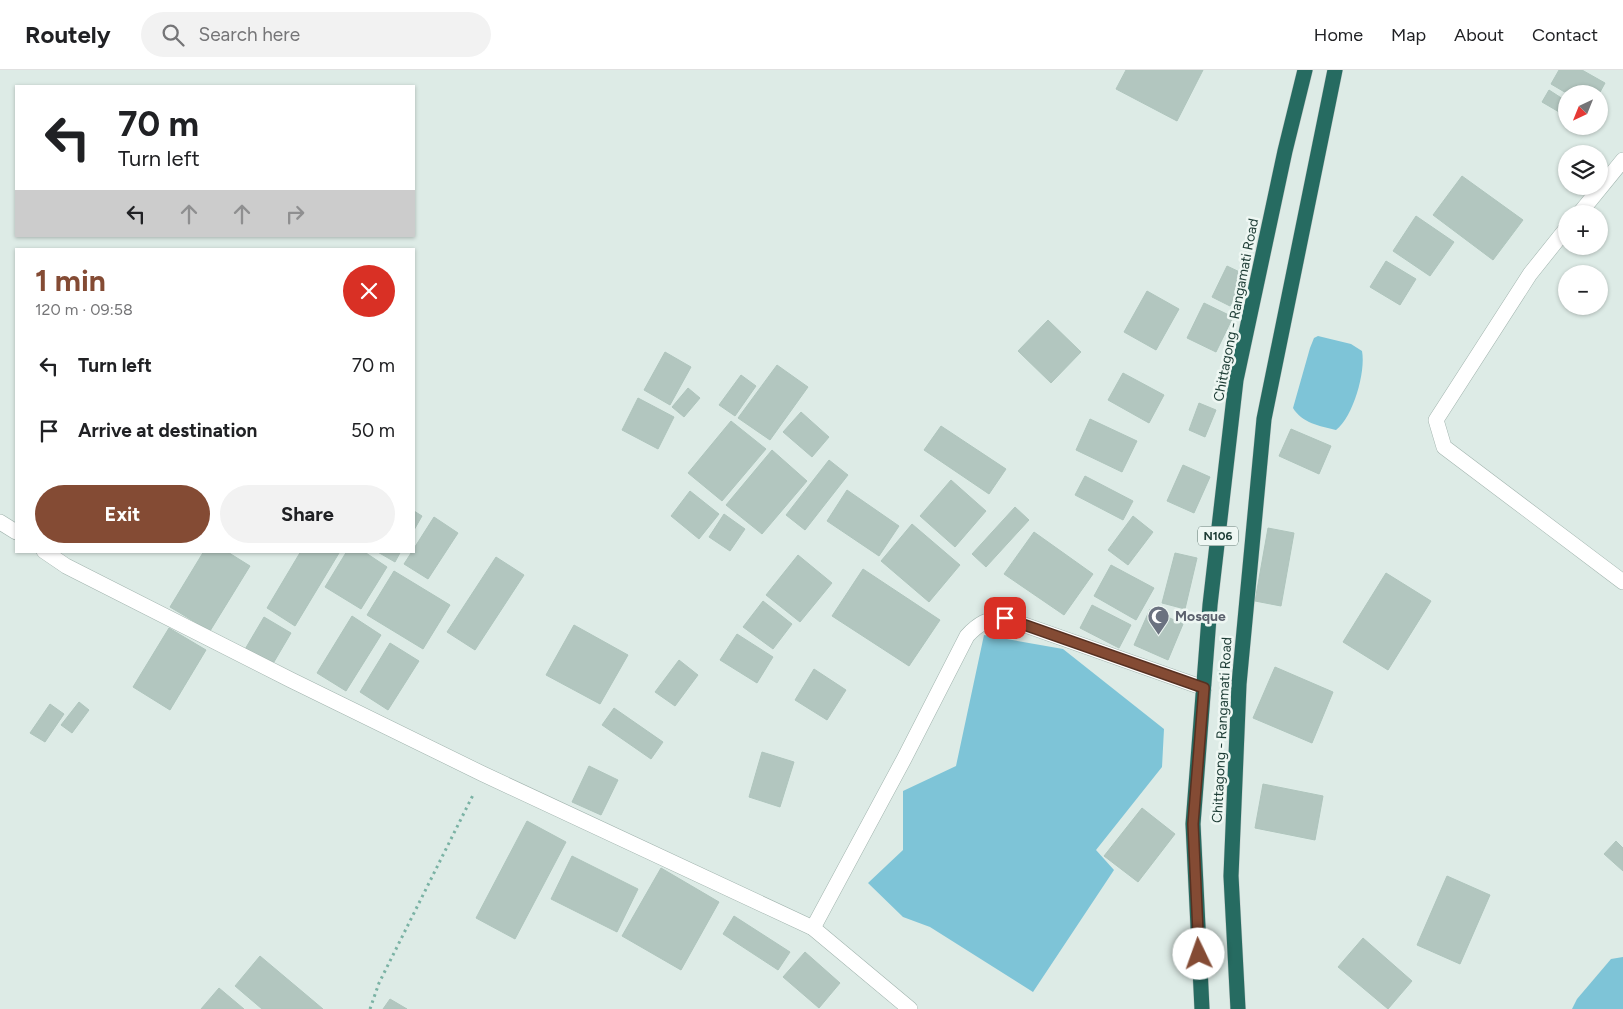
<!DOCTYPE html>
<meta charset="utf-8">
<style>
:root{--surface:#fff;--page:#f2f2f2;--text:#202124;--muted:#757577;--line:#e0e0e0;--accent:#844b34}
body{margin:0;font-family:Figtree,sans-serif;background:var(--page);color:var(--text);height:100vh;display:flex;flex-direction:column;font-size:19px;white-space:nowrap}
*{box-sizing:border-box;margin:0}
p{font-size:16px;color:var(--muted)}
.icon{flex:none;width:28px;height:28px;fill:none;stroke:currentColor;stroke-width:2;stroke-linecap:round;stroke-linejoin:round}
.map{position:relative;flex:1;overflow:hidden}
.drawer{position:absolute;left:15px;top:178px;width:400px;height:305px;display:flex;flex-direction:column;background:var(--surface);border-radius:0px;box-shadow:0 1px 4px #0004}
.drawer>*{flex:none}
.hud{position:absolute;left:15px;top:15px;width:400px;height:152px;border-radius:0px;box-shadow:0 1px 4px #0004;background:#fff;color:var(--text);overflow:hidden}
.needle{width:32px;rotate:223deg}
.buttons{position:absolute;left:1558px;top:15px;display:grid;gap:10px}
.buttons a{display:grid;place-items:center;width:50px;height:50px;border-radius:50%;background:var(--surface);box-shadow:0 1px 4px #0004;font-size:25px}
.pin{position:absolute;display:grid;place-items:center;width:42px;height:42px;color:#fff;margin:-21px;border-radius:10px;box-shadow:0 2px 8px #0006}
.me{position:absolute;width:55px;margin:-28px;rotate:357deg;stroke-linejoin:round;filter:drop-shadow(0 0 4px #0008)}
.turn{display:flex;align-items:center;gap:18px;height:105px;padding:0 20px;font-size:22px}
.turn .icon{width:65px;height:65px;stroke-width:2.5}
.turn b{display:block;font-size:35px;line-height:42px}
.lanes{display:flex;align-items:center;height:48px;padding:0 20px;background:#0003;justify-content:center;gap:25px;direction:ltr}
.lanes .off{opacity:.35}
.round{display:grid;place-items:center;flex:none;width:52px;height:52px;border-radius:26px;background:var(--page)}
.overview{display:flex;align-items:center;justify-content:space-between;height:85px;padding:0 20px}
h1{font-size:30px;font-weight:700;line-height:38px;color:var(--accent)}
.button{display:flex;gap:10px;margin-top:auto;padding:10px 20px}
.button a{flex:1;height:58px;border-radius:30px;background:var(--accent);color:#fff;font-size:20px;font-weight:700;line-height:58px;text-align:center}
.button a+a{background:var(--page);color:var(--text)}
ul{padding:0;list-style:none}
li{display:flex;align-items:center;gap:15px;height:65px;padding:0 20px}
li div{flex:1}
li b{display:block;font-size:19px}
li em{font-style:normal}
header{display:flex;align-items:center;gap:30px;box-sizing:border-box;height:70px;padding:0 25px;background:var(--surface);border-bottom:1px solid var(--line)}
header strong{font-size:24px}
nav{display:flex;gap:28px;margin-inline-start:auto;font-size:18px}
.search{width:350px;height:45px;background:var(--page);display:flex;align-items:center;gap:12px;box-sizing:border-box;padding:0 18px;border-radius:28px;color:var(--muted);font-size:19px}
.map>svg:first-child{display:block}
</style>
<header>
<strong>Routely</strong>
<div class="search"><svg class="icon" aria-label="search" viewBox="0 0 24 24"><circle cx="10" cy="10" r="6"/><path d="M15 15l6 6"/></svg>Search here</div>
<nav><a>Home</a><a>Map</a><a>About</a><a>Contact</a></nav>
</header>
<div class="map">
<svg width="1623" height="939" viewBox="0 0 1623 939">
<rect width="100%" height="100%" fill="#ddebe6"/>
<g fill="#7ec4d7">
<path d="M1318,266l33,8 11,7c4,21 -9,66 -26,79 -16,-4 -34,-7 -43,-22l17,-60 4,-10z"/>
<path d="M984,565l79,14 101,80 -2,38 -66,83 18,20 -81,122 -103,-65 -27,-10 -35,-34 35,-33v-59l53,-25z"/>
<path d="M1623,887v52h-51l5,-10 34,-40z"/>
</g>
<g fill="#b2c6bf" stroke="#afc5bd">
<path d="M1126,0h77l-26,51 -61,-32z"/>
<path d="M1559,0h23l23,13 -6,11h-31l-17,-10z"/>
<path d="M1549,20l17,11v15l-24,-14z"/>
<path d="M1462,106l61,44 -30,40 -60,-45z"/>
<path d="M1416,146l38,26 -24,34 -37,-25z"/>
<path d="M1386,191l30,18 -16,26 -30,-18z"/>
<path d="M1227,196l19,9 -16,31 -18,-9z"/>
<path d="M1147,221l32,18 -23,41 -32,-18z"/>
<path d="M1204,233l29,14 -17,35 -29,-14z"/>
<path d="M1048,250l33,32 -30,31 -33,-32z"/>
<path d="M665,282l26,15 -21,38 -26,-15z"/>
<path d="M777,295l31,22 -38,53 -32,-22z"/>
<path d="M1123,303l41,22 -15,28 -41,-23z"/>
<path d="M741,305l15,11 -21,30 -16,-11z"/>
<path d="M688,318l12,10 -16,19 -12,-10z"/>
<path d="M638,328l36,19 -16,32 -36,-19z"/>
<path d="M1199,333l17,7 -11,27 -16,-7z"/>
<path d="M801,342l28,25 -17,20 -29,-25z"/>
<path d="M1090,349l47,22 -15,31 -46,-22z"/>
<path d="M731,351l35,28 -44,52 -34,-28z"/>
<path d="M941,356l65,43 -17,25 -65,-44z"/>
<path d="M1291,359l40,17 -12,28 -40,-18z"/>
<path d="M772,380l35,31 -45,53 -36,-29z"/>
<path d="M829,390l19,15 -43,55 -19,-15z"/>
<path d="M1183,395l27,12 -16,36 -27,-12z"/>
<path d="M1085,406l48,25 -10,19 -48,-25z"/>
<path d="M951,410l35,31 -31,36 -35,-31z"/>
<path d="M847,420l52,36 -20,30 -52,-35z"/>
<path d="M690,421l29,23 -20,25 -28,-23z"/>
<path d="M1015,437l14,13 -43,47 -14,-13z"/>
<path d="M414,441l8,5 -8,14z"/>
<path d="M724,444l21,15 -15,22 -21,-14z"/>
<path d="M1133,446l20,16 -25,33 -20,-15z"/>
<path d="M434,447l24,16 -30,46 -24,-15z"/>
<path d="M912,454l48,41 -31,37 -48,-41z"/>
<path d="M1268,458l26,5 -13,73 -26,-5z"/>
<path d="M1034,462l59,42 -29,41 -60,-41z"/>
<path d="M204,481h22l24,15 -40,65 -40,-24z"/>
<path d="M301,481l38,2 -44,73 -28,-18z"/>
<path d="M347,481h16l24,16 -26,42 -36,-22z"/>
<path d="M376,481h25l-6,11z"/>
<path d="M1175,483l22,5 -12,51 -23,-6z"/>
<path d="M798,485l34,28 -32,39 -34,-27z"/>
<path d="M496,487l28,18 -49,75 -28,-18z"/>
<path d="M1111,495l43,23 -18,32 -42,-24z"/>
<path d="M863,499l77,51 -31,46 -77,-50z"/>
<path d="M394,501l56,34 -27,44 -56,-34z"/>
<path d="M1386,503l45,28 -43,69 -45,-28z"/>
<path d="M763,531l29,23 -19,25 -30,-22z"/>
<path d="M1092,535l39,20 -12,23 -39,-20z"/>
<path d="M1150,539l33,15 -15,36 -34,-15z"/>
<path d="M352,546l29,19 -35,56 -29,-18z"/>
<path d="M264,547l27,16 -20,34 -27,-16z"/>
<path d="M574,555l54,30 -28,49 -54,-29z"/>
<path d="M169,558l37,22 -36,60 -37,-23z"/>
<path d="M737,564l36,23 -16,26 -37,-23z"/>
<path d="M390,573l29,18 -31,49 -28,-18z"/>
<path d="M679,590l19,15 -23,31 -20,-14z"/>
<path d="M1275,597l58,25 -21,51 -59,-25z"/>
<path d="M814,599l32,21 -19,30 -32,-20z"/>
<path d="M79,632l10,8 -17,23 -11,-8z"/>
<path d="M50,634l14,10 -19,28 -15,-9z"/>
<path d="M614,638l49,34 -12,17 -49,-34z"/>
<path d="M762,682l32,10 -14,45 -31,-10z"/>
<path d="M589,696l29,14 -17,35 -29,-13z"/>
<path d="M1263,714l60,12 -8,44 -60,-12z"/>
<path d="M1142,738l33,26 -37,48 -34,-26z"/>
<path d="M527,751l39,21 -51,97 -39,-21z"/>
<path d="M1616,771l7,7v23l-19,-17z"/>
<path d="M572,786l66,33 -21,43 -66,-33z"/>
<path d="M661,798l58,34 -38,68 -59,-34z"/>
<path d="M1447,806l43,19 -30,69 -43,-19z"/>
<path d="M734,846l56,36 -12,18 -55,-36z"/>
<path d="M1363,868l49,43 -24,28 -50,-42z"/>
<path d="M805,882l35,31 -21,25 -36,-31z"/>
<path d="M260,886l63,53h-61l-27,-23z"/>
<path d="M219,918l25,21h-43z"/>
<path d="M390,929l17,10h-24z"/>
</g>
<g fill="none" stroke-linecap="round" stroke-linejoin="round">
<defs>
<g id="street">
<path d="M1579,144l44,-54"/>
<path d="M1566,159l-36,45 -94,146 8,27 179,135"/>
<path d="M0,452l16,10"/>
<path d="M44,481l22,15 225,114 192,94 330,154 97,81"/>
<path d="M813,858l91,-169 63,-123c11,-12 21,-18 38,-18l199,70"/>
</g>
<g id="highway">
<path d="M1202,939l-9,-185 17,-219 26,-225 49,-229 20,-81"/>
<path d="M1238,939l-7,-133 8,-192 25,-265 71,-349"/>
</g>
</defs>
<use href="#street" stroke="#a0b3ad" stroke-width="16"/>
<use href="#highway" stroke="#c0c8c6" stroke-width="16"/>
<path stroke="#7ab2a4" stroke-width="3" stroke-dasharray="2.5 4" stroke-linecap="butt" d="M370,939l9,-26 95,-190"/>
<use href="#street" stroke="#fff" stroke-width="15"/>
<use href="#highway" stroke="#266b61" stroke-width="15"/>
</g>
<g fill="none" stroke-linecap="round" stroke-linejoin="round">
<defs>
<path id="route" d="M1005,548l199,70 -11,136 6,130"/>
</defs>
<use href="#route" stroke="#563122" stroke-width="12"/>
<use href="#route" stroke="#844b34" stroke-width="9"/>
</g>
<defs>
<symbol id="mosque-pin" viewBox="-11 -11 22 30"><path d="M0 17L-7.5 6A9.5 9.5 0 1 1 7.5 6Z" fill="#6b7280" stroke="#eef7f3"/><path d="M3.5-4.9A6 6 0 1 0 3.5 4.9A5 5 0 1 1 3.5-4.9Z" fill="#fff"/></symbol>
</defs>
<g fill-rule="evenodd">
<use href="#mosque-pin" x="1146" y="534" width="25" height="34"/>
</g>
<g text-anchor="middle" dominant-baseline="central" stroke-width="5" stroke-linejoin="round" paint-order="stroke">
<rect fill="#eef7f3" stroke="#5c746e" stroke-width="1" x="1198" y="456.5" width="40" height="19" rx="4"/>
<g font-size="12" font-weight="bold" fill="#1d3c35">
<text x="1218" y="466">N106</text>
</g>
<g font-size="14" fill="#1d3c35" stroke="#eef7f3">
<text transform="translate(1236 240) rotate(-79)">Chittagong - Rangamati Road</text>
<text transform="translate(1222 660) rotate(-87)">Chittagong - Rangamati Road</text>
</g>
<g font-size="14" font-weight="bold" fill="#5b616d" stroke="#eef7f3" text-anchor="start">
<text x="1175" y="546">Mosque</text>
</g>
</g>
</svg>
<div class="buttons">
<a><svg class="needle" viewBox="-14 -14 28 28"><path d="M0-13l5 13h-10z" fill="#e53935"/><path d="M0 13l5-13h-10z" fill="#757577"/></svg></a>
<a><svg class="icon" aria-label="layers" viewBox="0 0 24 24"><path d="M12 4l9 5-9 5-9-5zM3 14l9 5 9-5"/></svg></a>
<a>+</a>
<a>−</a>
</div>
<div class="pin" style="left:1005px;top:548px;background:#d93025"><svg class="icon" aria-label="arrive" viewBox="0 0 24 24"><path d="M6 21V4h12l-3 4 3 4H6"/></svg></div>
<svg class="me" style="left:1199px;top:884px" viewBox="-20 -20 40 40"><circle r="19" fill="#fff"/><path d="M0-13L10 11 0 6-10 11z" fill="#844b34"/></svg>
<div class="hud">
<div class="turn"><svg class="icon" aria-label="left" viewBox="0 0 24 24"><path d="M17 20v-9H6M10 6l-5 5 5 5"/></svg><div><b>70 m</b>Turn left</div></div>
<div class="lanes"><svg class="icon" aria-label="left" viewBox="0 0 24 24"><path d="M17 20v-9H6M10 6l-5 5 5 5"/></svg><svg class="icon off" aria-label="ahead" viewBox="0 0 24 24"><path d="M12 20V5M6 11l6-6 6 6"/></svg><svg class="icon off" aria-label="ahead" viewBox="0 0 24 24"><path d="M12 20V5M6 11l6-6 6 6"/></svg><svg class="icon off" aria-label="right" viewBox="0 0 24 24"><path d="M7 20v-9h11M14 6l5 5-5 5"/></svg></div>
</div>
<section class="drawer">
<div class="overview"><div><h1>1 min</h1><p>120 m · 09:58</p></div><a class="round" style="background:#d93025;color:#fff"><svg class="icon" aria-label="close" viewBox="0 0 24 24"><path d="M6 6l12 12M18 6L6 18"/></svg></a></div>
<ul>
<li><svg class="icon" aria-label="left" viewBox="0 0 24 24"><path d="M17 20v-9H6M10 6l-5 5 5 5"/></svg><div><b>Turn left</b></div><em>70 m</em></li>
<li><svg class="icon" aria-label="arrive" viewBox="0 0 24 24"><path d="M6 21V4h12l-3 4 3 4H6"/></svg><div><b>Arrive at destination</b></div><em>50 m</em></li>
</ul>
<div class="button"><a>Exit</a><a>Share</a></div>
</section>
</div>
